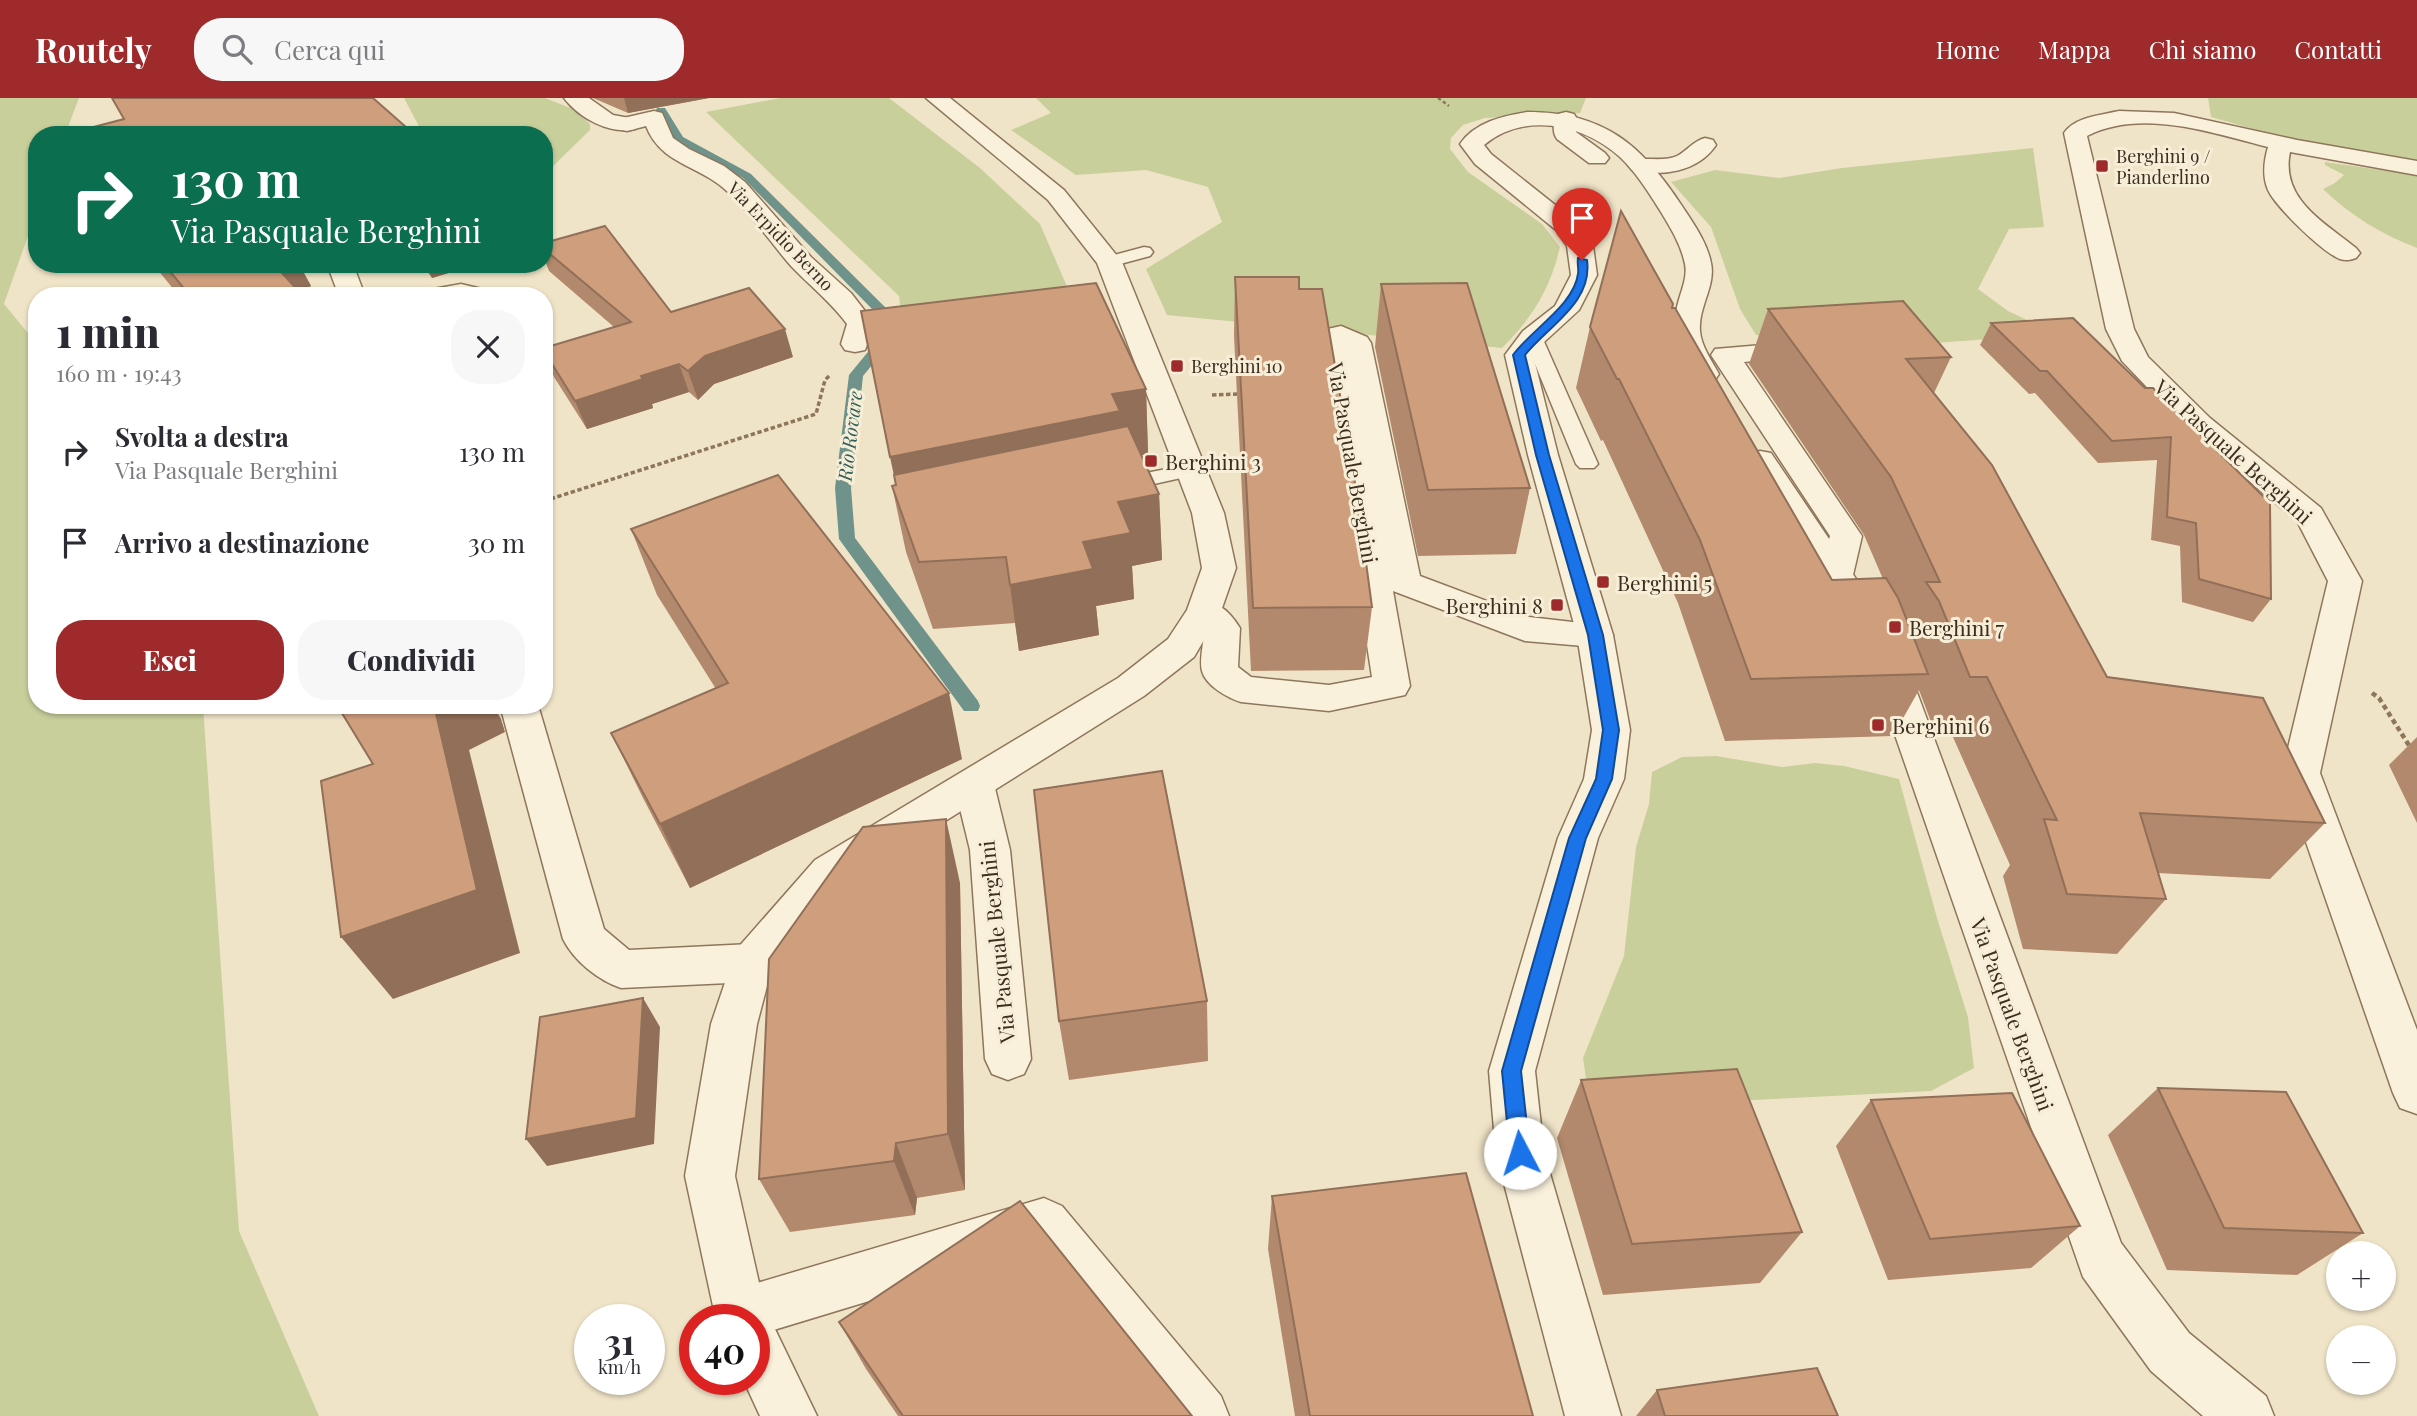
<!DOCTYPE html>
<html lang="it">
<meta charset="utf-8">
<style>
:root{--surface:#fff;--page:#f7f7f7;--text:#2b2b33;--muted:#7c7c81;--accent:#9e2a2b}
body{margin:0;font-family:"Playfair Display",serif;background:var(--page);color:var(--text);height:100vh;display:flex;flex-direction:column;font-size:26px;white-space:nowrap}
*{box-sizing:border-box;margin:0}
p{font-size:23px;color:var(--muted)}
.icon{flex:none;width:38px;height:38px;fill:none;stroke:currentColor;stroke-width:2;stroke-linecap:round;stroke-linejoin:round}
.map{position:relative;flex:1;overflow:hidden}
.panel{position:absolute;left:28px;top:189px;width:525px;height:427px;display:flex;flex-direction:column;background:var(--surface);border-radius:28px;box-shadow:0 2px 5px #0004}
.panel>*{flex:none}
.hud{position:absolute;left:28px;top:28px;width:525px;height:147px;border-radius:28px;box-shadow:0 2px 5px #0004;background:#0b6e4f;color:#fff;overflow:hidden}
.fabs{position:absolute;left:2326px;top:1143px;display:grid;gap:14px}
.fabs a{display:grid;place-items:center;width:70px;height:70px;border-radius:50%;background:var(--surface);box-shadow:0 2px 5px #0004;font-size:35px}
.speed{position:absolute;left:574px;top:1206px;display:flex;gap:14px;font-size:35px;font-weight:700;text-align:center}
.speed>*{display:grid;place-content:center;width:91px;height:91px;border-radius:50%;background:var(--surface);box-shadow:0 2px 5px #0004;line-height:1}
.speed small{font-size:18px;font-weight:400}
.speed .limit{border:10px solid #d22;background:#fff;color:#111}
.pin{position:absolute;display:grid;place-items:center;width:60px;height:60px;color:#fff;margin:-72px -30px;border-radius:50% 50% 50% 0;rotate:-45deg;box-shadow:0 0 7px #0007}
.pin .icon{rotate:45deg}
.me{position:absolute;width:77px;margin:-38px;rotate:355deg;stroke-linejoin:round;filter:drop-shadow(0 0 5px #0008)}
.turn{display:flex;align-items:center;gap:24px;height:147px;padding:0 28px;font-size:32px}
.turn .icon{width:91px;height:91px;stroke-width:2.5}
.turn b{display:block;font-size:49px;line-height:60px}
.round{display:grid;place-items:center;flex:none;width:74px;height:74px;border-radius:28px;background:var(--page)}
.head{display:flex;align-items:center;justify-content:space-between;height:119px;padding:0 28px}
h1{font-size:42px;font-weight:800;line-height:52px}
.cta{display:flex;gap:14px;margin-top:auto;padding:14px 28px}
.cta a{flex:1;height:80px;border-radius:28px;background:var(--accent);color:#fff;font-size:28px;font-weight:800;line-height:80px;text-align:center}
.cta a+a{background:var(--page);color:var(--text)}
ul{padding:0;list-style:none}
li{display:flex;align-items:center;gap:21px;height:91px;padding:0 28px}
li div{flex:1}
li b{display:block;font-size:26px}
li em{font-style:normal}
header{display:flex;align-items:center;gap:42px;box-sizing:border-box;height:98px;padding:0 35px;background:var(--accent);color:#fff}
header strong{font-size:33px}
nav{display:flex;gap:38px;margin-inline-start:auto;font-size:24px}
.search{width:490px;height:63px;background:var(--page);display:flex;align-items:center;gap:18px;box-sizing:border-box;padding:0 24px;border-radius:28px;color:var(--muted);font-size:26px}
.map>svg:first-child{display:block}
</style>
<header>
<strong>Routely</strong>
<div class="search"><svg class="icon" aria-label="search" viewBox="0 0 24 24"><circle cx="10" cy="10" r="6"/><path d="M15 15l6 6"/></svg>Cerca qui</div>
<nav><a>Home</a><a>Mappa</a><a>Chi siamo</a><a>Contatti</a></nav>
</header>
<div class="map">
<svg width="2417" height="1318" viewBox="0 0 2417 1318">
<rect width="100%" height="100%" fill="#f0e4c8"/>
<g fill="#c9cf9b">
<path d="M0,0h79l-14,37h-28v75l-33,94 33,40v361h166l36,526 80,185h-319z"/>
<path d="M404,0h141l28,11 17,15v6l-46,45v-40h-126l4,-3z"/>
<path d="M780,0h109l91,70 60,56 41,95 -177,20 -5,-43 -193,-184z"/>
<path d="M1036,0h550l-6,15 -95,5 -22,7 -12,13 -1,11 18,23 74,52 18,23c-10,43 -28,71 -58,101l-335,-33 -21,-46 76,-47 -14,-35 -62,-17 -70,5 -65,-45 40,-17z"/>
<path d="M2208,0h209v66l-104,-18 -102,-29z"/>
<path d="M2033,50l11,79 -35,2 -31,60 30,22 45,21 -36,5 -151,11 -110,-13 -16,-26 -29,-82 -40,-45 44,-12 64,8 63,-10z"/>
<path d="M2325,64l92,13v73c-36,-14 -66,-32 -94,-59l12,-6 9,-8 -19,-10z"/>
<path d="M1716,658l66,11 33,-4 29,3 55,13 38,139 31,99 6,51 -43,23 -198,10 -145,-9 -5,-34 41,-102 12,-109 13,-43 3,-32 30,-15z"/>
</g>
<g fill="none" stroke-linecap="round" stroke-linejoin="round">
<path fill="#6f938a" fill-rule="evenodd" d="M657,10h8l18,29 68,37 140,139 -5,35 -23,28 -12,112 4,50 123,163 2,5 -2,5h-14l-125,-172 -4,-51 14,-113 23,-28 5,-33 -134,-136 -68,-37 -19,-31z"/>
<defs>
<g id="service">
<path d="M1144,149l6,1 3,4 -3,4 -41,11 -9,-5 3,-4z"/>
<path d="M461,186l21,5 8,7h-76l3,-4z"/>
<path d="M1533,233l9,6 56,127 -4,4h-14l-4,-4 -52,-127z"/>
<path d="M1192,366l7,2 4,4 -4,4 -81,18 -8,-2 -3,-5 3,-5z"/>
</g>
<path id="pedestrian" d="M654,13l8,2 11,25 16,11 35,17 21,16 66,75 40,36 24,31 -10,26 -10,2 -10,-2 -4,-6 6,-20c-16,-22 -37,-38 -56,-58 -21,-24 -39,-52 -63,-74 -28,-27 -67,-27 -82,-66l-19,5 -8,-2 -3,-5 3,-5z"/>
<g id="minor">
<path d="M564,0h25l24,17 22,4 3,5 -3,5c-25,6 -56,-11 -71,-31z"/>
<path d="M2119,13l55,2 123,27 120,21v14l-127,-23c-10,47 34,70 66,96l4,5 -4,5c-6,2 -10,3 -16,1 -18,-7 -64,-52 -72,-69 -6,-14 -4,-29 0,-43 -56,-14 -127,-39 -181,-11l47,193 14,28 62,61 111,90 41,73 -42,192 97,257v84l-17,-6 -7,-15 -111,-320 46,-192 -31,-60 -109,-91 -66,-69 -16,-32 -42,-196c11,-16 37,-18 55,-22z"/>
<path d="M1566,14l8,2 3,5 -1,13 29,21 4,5 -4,5h-16l-32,-24c-5,-7 -4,-18 1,-25z"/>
<path d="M1705,40l8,2 3,5c-18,27 -54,32 -84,25l-4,-5 4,-5c13,-3 33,2 45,-4 10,-5 16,-15 28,-18z"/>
<path d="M327,166h26l12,32h-26z"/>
<path d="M1341,228l26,11 4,6 49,233 109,41 78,9 6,9 -6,9 -12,3 -70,-6 -132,-50 17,95 -5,9 -76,16 -88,-9c-13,-4 -35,-16 -39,-31 -3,-11 2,-28 2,-40l-17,-20 5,-8c22,-6 36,6 48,25l-2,39 13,10 78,8 43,-8 -53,-341 4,-6z"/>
<path d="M1786,245l10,2 4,6 -4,6 -52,5 118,174 -9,39 -5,8 -12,3 -12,-3 -5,-8 11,-39 -119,-181 4,-6z"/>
<path d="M500,607h38l66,224 25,21 122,-6 15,6 7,13 -7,13 -15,6 -130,6c-23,-8 -47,-27 -58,-49z"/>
<path d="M974,671l14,5 6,10 16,66 21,209 -7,15 -16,6 -16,-6 -7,-15 -15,-209 -16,-66 6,-10z"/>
<path d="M1044,1100l18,8 159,190 8,20h-63l-132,-165 -280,85v-16h-38l-2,-6 7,-19 19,-7z"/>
</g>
<g id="tertiary">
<path d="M926,0h24l114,92 58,72 102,251 12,55 -15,43 -27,46 -50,39 -299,188 -74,87 -14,53 -22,152 33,147 5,2 44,91h-57l-17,-37h11v-59h-38l-31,-144 26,-152 25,-74 79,-90 303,-182 50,-39 19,-29 15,-42 -10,-55 -95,-250 -49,-63z"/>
<path d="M1527,14c77,0 115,33 155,94 11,17 25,36 29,57 5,23 -13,44 -11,68 1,15 12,30 19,43l-4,6 -10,3 -10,-3c-21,-30 -26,-49 -15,-84 4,-12 8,-24 4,-36 -4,-17 -14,-33 -23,-48 -12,-19 -25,-40 -41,-55 -38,-34 -96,-45 -136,-12l7,9 83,66 19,26 4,29 -18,35 -36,33 -10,12 25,100 55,180 17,95 -6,49 -26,59 -63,233 9,82 77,263h-56l-69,-263 -7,-82 69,-233 26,-59 8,-49 -15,-95 -49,-180 -23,-100 18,-24 32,-25 16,-31 -4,-29 -11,-16 -81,-66 -15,-20c15,-22 43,-28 67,-32z"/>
<path d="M1760,353l11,2 100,148 34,59 216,583 68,90 77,63 8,20h-71l-52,-45 -68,-94 -214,-617 -26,-49 -98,-151 4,-7z"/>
</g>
</defs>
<use href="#service" stroke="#8d765c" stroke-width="3"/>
<use href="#pedestrian" stroke="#8d765c" stroke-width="3"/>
<use href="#minor" stroke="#8d765c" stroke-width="3"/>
<use href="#tertiary" stroke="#8d765c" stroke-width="3"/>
<path stroke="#8d765c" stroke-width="2.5" stroke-dasharray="3.5 2.5" stroke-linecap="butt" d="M1438,0l11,8"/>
<g stroke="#8d765c" stroke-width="3.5" stroke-dasharray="4.5 2.5" stroke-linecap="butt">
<path d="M1212,297l29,-1"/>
<path d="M544,403l272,-87 9,-34 5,-5"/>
</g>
<path stroke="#8d765c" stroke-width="4.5" stroke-dasharray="5 3.5" stroke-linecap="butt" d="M2372,595l7,5 38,60"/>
<use href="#service" fill="#faf1dc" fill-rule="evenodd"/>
<use href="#pedestrian" fill="#faf1dc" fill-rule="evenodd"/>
<use href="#minor" fill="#faf1dc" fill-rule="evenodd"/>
<use href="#tertiary" fill="#faf1dc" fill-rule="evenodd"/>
</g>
<g fill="#b2896c">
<path d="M593,0h116l-81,15z"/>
<path d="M544,145l127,69 122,45 -79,27 -16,16 -9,-8 -37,12 1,4 -66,21 -33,-52 -10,-24v-5l70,-21 -65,-56 -5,-13z"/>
<path d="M153,166h146l12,22 -2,1 5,9h-135z"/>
<path d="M422,166h56l-46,14z"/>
<path d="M1235,179l64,12 73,318 -8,63 -113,1 -17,-335z"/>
<path d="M1381,186l149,204 -14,66 -98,2 -43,-209z"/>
<path d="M1672,210l160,272 51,-1 -19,-44 -115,-171 19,-55 183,48 -17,36 173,284 218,146 -55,56 -112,-6 8,26 -49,55 -94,-5 -20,-73 7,-11 -58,-130h-16l-17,-45 -26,46 -168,5 -47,-138 -75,-163 -2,1 -25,-53 14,-61z"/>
<path d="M861,213l285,78 2,65 -7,1 18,39 3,66 -30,6 2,33 -38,7 3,29 -80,16 -4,-28 -82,6 -27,-77 -14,-66 4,-1z"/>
<path d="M1991,225l154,65 126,211 -18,23 -71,-20 -2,-56 -29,-6 6,-80 -59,3 -63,-70 -6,1 -49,-49z"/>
<path d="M631,431l331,230 -272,129 -47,-90 -32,-65 105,-44 -59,-94z"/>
<path d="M2417,639v86l-28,-58z"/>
<path d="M960,785l5,307 -48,8 -2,17 -125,17 -31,-53z"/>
<path d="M1207,903l1,60 -139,19 -10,-59z"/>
<path d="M1581,982l221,152 -42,51 -157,12 -46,-157z"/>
<path d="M2158,990l205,145 -66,42 -130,-5 -59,-135z"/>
<path d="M1871,1002l209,126 -49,42 -143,12 -52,-134z"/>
<path d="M1272,1098l261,220h-238l-27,-167z"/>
<path d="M839,1224l353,94h-294l-32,-47z"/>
<path d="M1657,1292l181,26h-202z"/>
</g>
<g fill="#916f58">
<path d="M624,0h85l-81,15z"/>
<path d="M286,166h13l12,22 -2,1 5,9h-20l-13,-24z"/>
<path d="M426,166h52l-46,14z"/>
<path d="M785,231l8,28 -79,27 -16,16 -10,-29 17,-15z"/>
<path d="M679,266l10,28 -37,12 1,4 -66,21 -12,-28 66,-25z"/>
<path d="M1146,291l2,65 -25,4 -220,59 -13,-60 222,-63z"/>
<path d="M1159,396l3,66 -30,6 2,33 -38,7 3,29 -80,16 -9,-66 73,-43 35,-40z"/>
<path d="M949,595l13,66 -272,129 -30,-64z"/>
<path d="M434,607h59l8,14 4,13 -36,18 51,203 -127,46 -52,-62z"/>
<path d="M946,721l14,64 5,307 -17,-56z"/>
<path d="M643,900l17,29 -6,117 -107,22 -21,-27z"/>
<path d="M896,1045l21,55 -2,17 -21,-54z"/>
</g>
<g fill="#cf9f7d" stroke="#916f58" stroke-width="2">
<path d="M112,0h261l42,37h-352l61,-16z"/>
<path d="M1621,113l52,93 -1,4h3l157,272 54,-2 12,20 30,76 -177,5 -51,-139 -81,-161h-2l-27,-52z"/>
<path d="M605,128l66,86 78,-24 36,41 -80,27 -17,15 -9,-7 -38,12 2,3 -68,22 -31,-50v-3l87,-26 -87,-73v-6z"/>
<path d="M164,166h132l2,3 -17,5 22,24h-113z"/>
<path d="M1235,179h64v12h23l35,206 15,112 -119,1z"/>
<path d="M1096,185l50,106 -34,5 8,17 -230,46 -29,-146z"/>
<path d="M1467,185l63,205 -102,2 -47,-206z"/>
<path d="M1903,203l48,56 -45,2 86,106 115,212 156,21 62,125 -185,-10 26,86 -99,-5 -23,-75 13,1 -70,-143h-17l-31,-76 -13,-19h14l-49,-105 -123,-168z"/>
<path d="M2073,220l72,70h8l117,115 1,96 -72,-20 -3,-56 -29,-6 4,-80 -59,4 -65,-70h-7l-49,-48z"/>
<path d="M1128,328l31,68 -41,8 13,31 -48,9 10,27 -83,16 -4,-28 -87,5 -27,-76 4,-1 -2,-10z"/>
<path d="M778,377l171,218 -289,131 -49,-91 117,-50 -97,-154z"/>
<path d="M337,607h97l43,185 -136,47 -20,-156 52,-17z"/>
<path d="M1162,673l45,230 -148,20 -25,-231z"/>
<path d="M946,721l2,315 -52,9 -2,18 -135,18 10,-220 94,-132z"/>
<path d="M643,900l-7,120 -110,21 14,-122z"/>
<path d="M1737,971l65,163 -170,12 -51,-164z"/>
<path d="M2158,990l128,4 77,141 -139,-5z"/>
<path d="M2012,995l68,133 -150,13 -59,-139z"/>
<path d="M1466,1075l67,243h-223l-38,-220z"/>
<path d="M1020,1103l172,215h-289l-64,-94z"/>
<path d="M1817,1270l21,48h-173l-8,-26z"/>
</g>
<path fill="#1a73e8" stroke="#114b97" stroke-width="2" d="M1578,160l9,2c6,43 -39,66 -62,95l24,100 54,180 16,95 -7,49 -26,59 -65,233 9,82 -3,7 -7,2 -7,-2 -3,-7 -8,-82 67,-233 27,-59 7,-49 -15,-95 -52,-180 -23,-100c18,-25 61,-50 65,-81 1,-5 -1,-10 0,-16z"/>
<g fill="#9e2a2b" stroke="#f7eed8" stroke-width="2.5">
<rect x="2095" y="61" width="14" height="14" rx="3.5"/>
<rect x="1170" y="261" width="14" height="14" rx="3.5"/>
<rect x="1144" y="356" width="14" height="14" rx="3.5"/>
<rect x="1596" y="477" width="14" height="14" rx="3.5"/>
<rect x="1550" y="500" width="14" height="14" rx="3.5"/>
<rect x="1888" y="522" width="14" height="14" rx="3.5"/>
<rect x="1871" y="620" width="14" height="14" rx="3.5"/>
</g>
<g text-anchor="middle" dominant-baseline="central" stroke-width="6" stroke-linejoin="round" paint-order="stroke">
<g font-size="18" fill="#3d2e20" stroke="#f7eed8" text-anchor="start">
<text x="2116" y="58">Berghini 9 /<tspan x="2116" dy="21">Pianderlino</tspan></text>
<text x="1191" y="268">Berghini 10</text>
</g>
<g font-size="18" fill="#3d2e20" stroke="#f7eed8">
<text transform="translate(781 138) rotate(46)">Via Erpidio Berno</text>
</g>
<g font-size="19" font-style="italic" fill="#2f5d5a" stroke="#f7eed8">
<text transform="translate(849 338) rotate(-83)">Rio Rovare</text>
</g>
<g font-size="21" fill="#3d2e20" stroke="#f7eed8">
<text transform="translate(2234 353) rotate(42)">Via Pasquale Berghini</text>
<text transform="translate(1354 365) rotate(80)">Via Pasquale Berghini</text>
<text transform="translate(996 844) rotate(-96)">Via Pasquale Berghini</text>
<text transform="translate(2013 916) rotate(70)">Via Pasquale Berghini</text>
</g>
<g font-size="21" fill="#3d2e20" stroke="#f7eed8" text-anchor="start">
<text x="1165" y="363">Berghini 3</text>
<text x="1617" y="484">Berghini 5</text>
<text x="1543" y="507" text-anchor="end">Berghini 8</text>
<text x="1909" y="529">Berghini 7</text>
<text x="1892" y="627">Berghini 6</text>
</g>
</g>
</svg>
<div class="fabs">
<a>+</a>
<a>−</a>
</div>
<div class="speed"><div>31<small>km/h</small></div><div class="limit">40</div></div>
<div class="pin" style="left:1582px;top:162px;background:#d93025"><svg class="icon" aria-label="arrive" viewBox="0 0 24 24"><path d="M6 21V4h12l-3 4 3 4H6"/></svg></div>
<svg class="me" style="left:1520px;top:1055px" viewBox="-20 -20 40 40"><circle r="19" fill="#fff"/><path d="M0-13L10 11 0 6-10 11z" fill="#1a73e8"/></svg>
<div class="hud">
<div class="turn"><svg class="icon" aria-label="right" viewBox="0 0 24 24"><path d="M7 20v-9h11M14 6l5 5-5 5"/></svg><div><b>130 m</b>Via Pasquale Berghini</div></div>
</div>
<section class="panel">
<div class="head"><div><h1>1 min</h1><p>160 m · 19:43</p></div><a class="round"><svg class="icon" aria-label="close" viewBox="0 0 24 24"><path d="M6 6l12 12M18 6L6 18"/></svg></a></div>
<ul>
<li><svg class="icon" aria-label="right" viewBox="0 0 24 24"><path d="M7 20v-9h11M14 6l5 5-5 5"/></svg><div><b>Svolta a destra</b><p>Via Pasquale Berghini</p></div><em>130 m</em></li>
<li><svg class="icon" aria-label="arrive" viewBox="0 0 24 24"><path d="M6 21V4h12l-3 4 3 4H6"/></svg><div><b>Arrivo a destinazione</b></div><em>30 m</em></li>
</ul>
<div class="cta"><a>Esci</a><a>Condividi</a></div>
</section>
</div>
